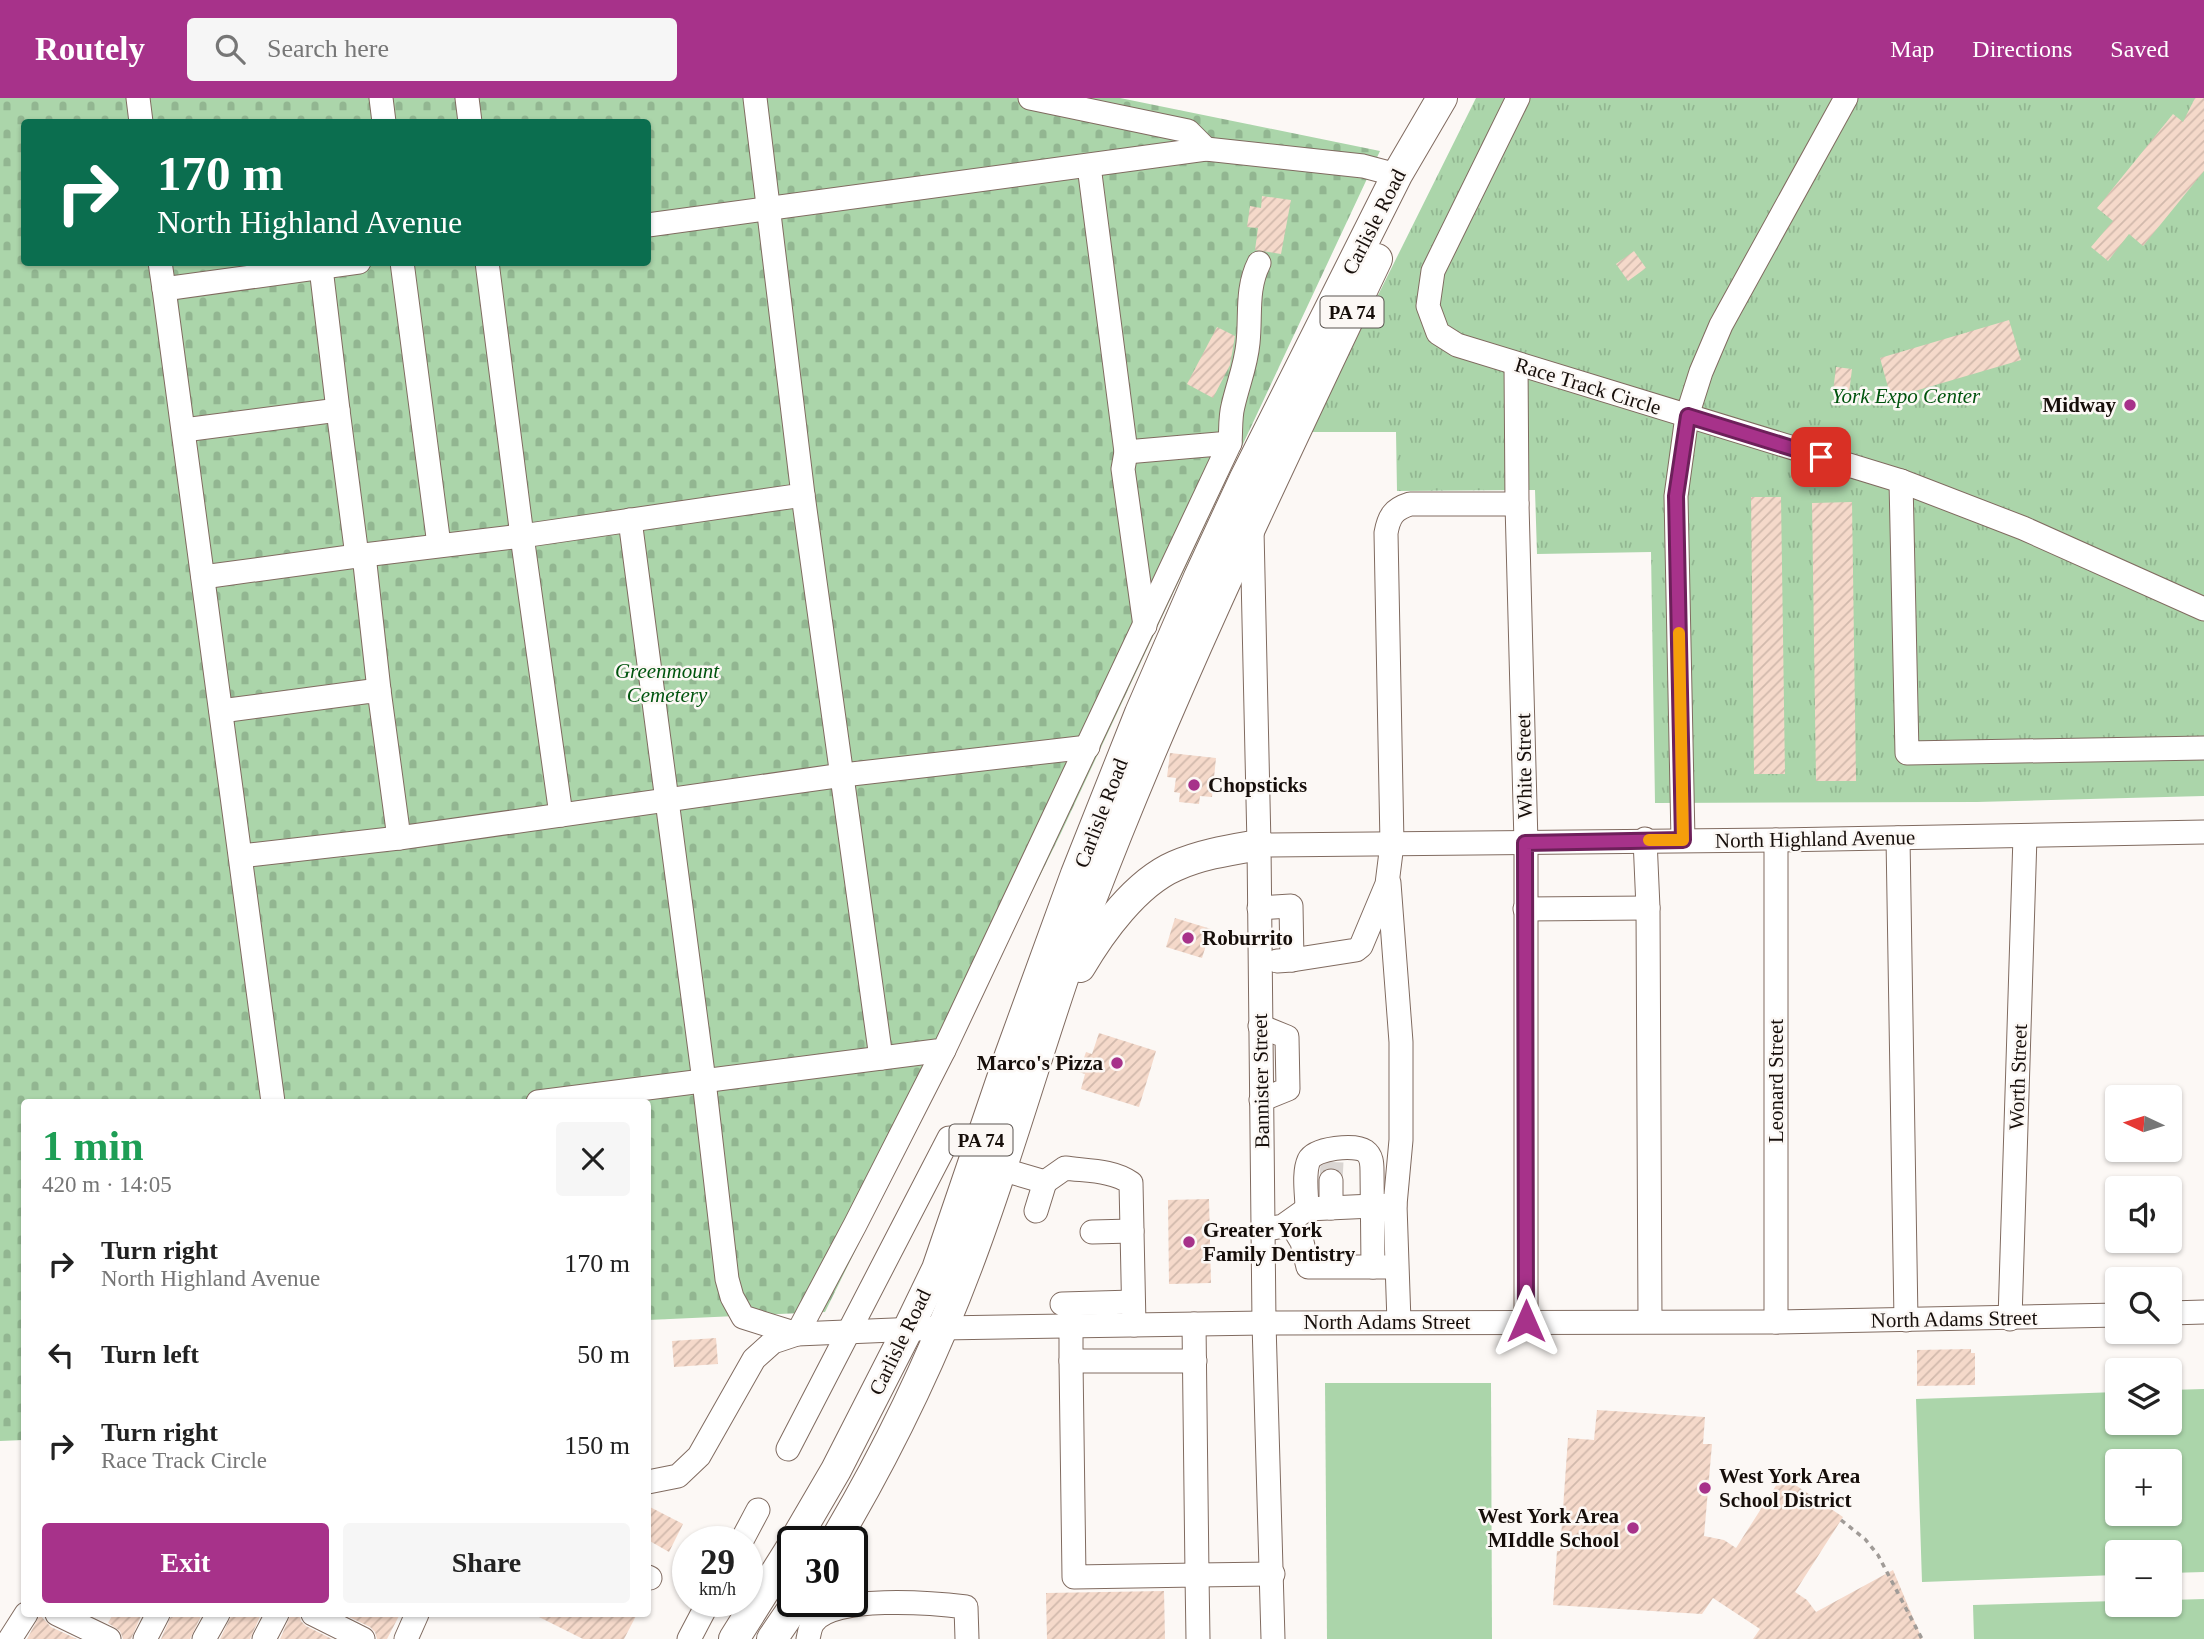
<!DOCTYPE html>
<meta charset="utf-8">
<style>
:root{--surface:#fff;--page:#f6f6f6;--text:#222;--muted:#767676;--accent:#a7328a}
body{margin:0;font-family:"Times New Roman",serif;background:var(--page);color:var(--text);height:100vh;display:flex;flex-direction:column;font-size:26px;white-space:nowrap}
*{box-sizing:border-box;margin:0}
p{font-size:23px;color:var(--muted)}
.icon{flex:none;width:38px;height:38px;fill:none;stroke:currentColor;stroke-width:2;stroke-linecap:round;stroke-linejoin:round}
.map{position:relative;flex:1;overflow:hidden}
.details{position:absolute;left:21px;top:1001px;width:630px;height:518px;display:flex;flex-direction:column;background:var(--surface);border-radius:7px;box-shadow:0 2px 5px #0004}
.details>*{flex:none}
.hud{position:absolute;left:21px;top:21px;width:630px;height:147px;border-radius:7px;box-shadow:0 2px 5px #0004;background:#0b6e4f;color:#fff;overflow:hidden}
.needle{width:46px;rotate:274deg}
.controls{position:absolute;left:2105px;top:987px;display:grid;gap:14px}
.controls a{display:grid;place-items:center;width:77px;height:77px;border-radius:7px;background:var(--surface);box-shadow:0 2px 5px #0004;font-size:35px}
.speed{position:absolute;left:672px;top:1428px;display:flex;gap:14px;font-size:35px;font-weight:700;text-align:center}
.speed>*{display:grid;place-content:center;width:91px;height:91px;border-radius:50%;background:var(--surface);box-shadow:0 2px 5px #0004;line-height:1}
.speed small{font-size:18px;font-weight:400}
.speed .limit{border:4px solid #111;border-radius:10px;background:#fff;color:#111}
.pin{position:absolute;display:grid;place-items:center;width:60px;height:60px;color:#fff;margin:-30px;border-radius:14px;box-shadow:0 4px 10px #0006}
.me{position:absolute;width:77px;margin:-38px;rotate:0deg;stroke-linejoin:round;filter:drop-shadow(0 0 5px #0008)}
.turn{display:flex;align-items:center;gap:24px;height:147px;padding:0 21px;font-size:32px}
.turn .icon{width:91px;height:91px;stroke-width:2.5}
.turn b{display:block;font-size:49px;line-height:60px}
.round{display:grid;place-items:center;flex:none;width:74px;height:74px;border-radius:7px;background:var(--page)}
.head{display:flex;align-items:center;justify-content:space-between;height:119px;padding:0 21px}
h1{font-size:42px;font-weight:800;line-height:52px;color:#1e9e55}
.button{display:flex;gap:14px;margin-top:auto;padding:14px 21px}
.button a{flex:1;height:80px;border-radius:7px;background:var(--accent);color:#fff;font-size:28px;font-weight:800;line-height:80px;text-align:center}
.button a+a{background:var(--page);color:var(--text)}
ul{padding:0;list-style:none}
li{display:flex;align-items:center;gap:21px;height:91px;padding:0 21px}
li div{flex:1}
li b{display:block;font-size:26px}
li em{font-style:normal}
header{display:flex;align-items:center;gap:42px;box-sizing:border-box;height:98px;padding:0 35px;background:var(--accent);color:#fff}
header strong{font-size:33px}
nav{display:flex;gap:38px;margin-inline-start:auto;font-size:24px}
.search{width:490px;height:63px;background:var(--page);display:flex;align-items:center;gap:18px;box-sizing:border-box;padding:0 24px;border-radius:7px;color:var(--muted);font-size:26px}
.map>svg:first-child{display:block}
</style>
<header>
<strong>Routely</strong>
<div class="search"><svg class="icon" aria-label="search" viewBox="0 0 24 24"><circle cx="10" cy="10" r="6"/><path d="M15 15l6 6"/></svg>Search here</div>
<nav><a>Map</a><a>Directions</a><a>Saved</a></nav>
</header>
<div class="map">
<svg width="2204" height="1541" viewBox="0 0 2204 1541">
<defs>
<pattern id="cemetery-stones" width="16" height="16" patternUnits="userSpaceOnUse" patternTransform="scale(1.75)"><rect width="16" height="16" fill="#abd5aa"/><path d="M2 7V4a2 2 0 0 1 4 0v3zM10 15v-3a2 2 0 0 1 4 0v3z" fill="#92b691"/></pattern>
<pattern id="park-tufts" width="24" height="20" patternUnits="userSpaceOnUse" patternTransform="scale(1.75)"><rect width="24" height="20" fill="#abd5aa"/><path d="M3 7l-1-3M5 7V3M7 7l1-3M15 17l-1-3M17 17v-4M19 17l1-3" fill="none" stroke="#92b691"/></pattern>
<pattern id="building-hatch" width="6" height="6" patternUnits="userSpaceOnUse" patternTransform="scale(1.75)"><rect width="6" height="6" fill="#f5d9ca"/><path d="M-1 1l2-2M0 6l6-6M5 7l2-2" fill="none" stroke="#d1b9ac"/></pattern>
</defs>
<rect width="100%" height="100%" fill="#fcf8f5"/>
<g fill="#abd5aa" fill-rule="evenodd">
<path d="M1325,1285h166l1,256h-165z"/>
<path d="M2204,1291v183l-34,1v-21h-52l-1,23 -195,7 -6,-183 201,-7 1,31h52v-33zM2118,1363h52v53h-52z"/>
<path d="M2204,1501v40h-230l-1,-34 144,-4 1,4h52v-5z"/>
</g>
<path fill="url(#cemetery-stones)" fill-rule="evenodd" d="M0,0h1120l260,53 -319,682 -236,479 -177,8v-218h-624v338l-24,1zM24,24h624v140h-624z"/>
<path fill="url(#park-tufts)" d="M1476,0h728v698l-227,6 -322,1 -4,-251 -114,2 -2,-64 -138,1 -1,-59h-86z"/>
<g fill="url(#building-hatch)">
<path d="M2195,0h9v73l-61,75 -14,-12 -21,27 -17,-14 22,-26 -16,-13 76,-94 10,8z"/>
<path d="M1262,98l29,4 -10,54 -26,-4 3,-22 -11,-1 3,-21 11,2z"/>
<path d="M1634,153l12,17 -18,13 -12,-17z"/>
<path d="M2009,222l12,40 -130,38 -11,-40z"/>
<path d="M1217,229l18,9 -5,29 -17,33 -26,-14z"/>
<path d="M1836,269l16,2 -3,24 -16,-1z"/>
<path d="M1751,399h30l4,277h-31z"/>
<path d="M1852,404l4,279h-40l-4,-278z"/>
<path d="M1170,655l46,5 -4,39 -12,-1 -1,8 -20,-2 1,-9 -6,-1 2,-14 -9,-1z"/>
<path d="M1175,820l36,11 -9,29 -36,-11z"/>
<path d="M1099,935l57,18 -17,56 -58,-18 4,-15 -6,-2 7,-20 6,2z"/>
<path d="M1209,1101l2,84 -42,1 -1,-84z"/>
<path d="M716,1240l2,26 -44,3 -2,-26z"/>
<path d="M1971,1251v4h4v32l-58,1v-36z"/>
<path d="M1597,1312l108,7 -2,27h9l-8,92 20,4 12,8 46,-72 61,41 -48,75 12,8 9,12 77,-42 29,69h-169l7,-10 -47,-31 -11,16 -149,-9 4,-54h3l8,-113 26,2z"/>
<path d="M648,1408l35,18 -14,28 -21,-12z"/>
<path d="M1164,1493l1,48h-118l-1,-46z"/>
<path d="M113,1516h29l-11,25h-8l-3,-8 -12,-8z"/>
<path d="M172,1516h30l-12,25h-29z"/>
<path d="M232,1516h29l-11,25h-30z"/>
<path d="M291,1516h8l2,7 5,5 26,13h-52z"/>
<path d="M343,1516h57l-13,25h-10l-2,-7 -5,-5z"/>
<path d="M533,1516h104l-13,25h-41z"/>
<path d="M40,1517l11,12 26,12h-50z"/>
</g>
<g fill="none" stroke-linecap="round" stroke-linejoin="round">
<path stroke="#dad5d2" stroke-width="23" stroke-dasharray="23 11" stroke-linecap="butt" d="M1331,1083l1,-19"/>
<defs>
<g id="minor">
<path d="M138,0l3,24"/>
<path d="M381,0l3,24"/>
<path d="M467,0l3,24"/>
<path d="M1030,0l158,33 18,18"/>
<path d="M1518,0l-85,173 -5,35 10,27 19,12 444,136 122,47 181,81"/>
<path d="M648,127l558,-76 157,17 34,9"/>
<path d="M160,164l4,27"/>
<path d="M402,164l37,283"/>
<path d="M487,164l35,274 39,279"/>
<path d="M1516,266l1,140 9,339v478"/>
<path d="M338,312l19,146"/>
<path d="M184,332l154,-20 -17,-142"/>
<path d="M1230,345c1,-12 0,-26 3,-37 5,-22 13,-41 15,-63 3,-28 -2,-54 11,-80"/>
<path d="M1126,354l-3,17 22,157"/>
<path d="M1901,383l6,272 297,-5"/>
<path d="M803,397l78,563"/>
<path d="M630,422l74,561 23,198 5,18 11,20 54,17 58,-109 89,-175"/>
<path d="M1252,432l7,315 5,478 9,316"/>
<path d="M364,457l158,-19 281,-41 -48,-397"/>
<path d="M203,479l161,-22 15,135"/>
<path d="M221,613l158,-21 20,148"/>
<path d="M1898,740l8,482"/>
<path d="M1645,741l3,69 2,413"/>
<path d="M1683,742l-7,-344 11,-80 14,-44 20,-47 125,-227"/>
<path d="M1776,742v482"/>
<path d="M1259,747l517,-5 428,-8"/>
<path d="M241,758l158,-18 444,-63 245,-28"/>
<path d="M1389,785l12,159v98l-6,65"/>
<path d="M1259,810l32,-2 1,54 -15,1"/>
<path d="M1525,811l123,-1"/>
<path d="M1292,862l64,-10 5,-4 26,-62 5,-40 -6,-311c3,-17 8,-24 24,-29h107"/>
<path d="M1260,928l27,11 1,52 -27,11"/>
<path d="M273,1004l-109,-813 195,-27"/>
<path d="M538,1004l406,-52 286,-607 -104,9 -37,-286"/>
<path d="M1001,1071l44,13 -9,29"/>
<path d="M1045,1084l20,-14c22,3 48,2 66,15l3,142"/>
<path d="M1331,1110v-27"/>
<path d="M1307,1111c0,-14 -4,-36 2,-49 6,-12 46,-16 56,-9 7,5 7,13 7,20l1,96"/>
<path d="M1290,1124l12,20 6,25h79"/>
<path d="M1263,1132l20,-4 24,-17 88,-4 4,117"/>
<path d="M1092,1134l40,-1"/>
<path d="M1062,1206l71,-2"/>
<path d="M2170,1215l34,-1"/>
<path d="M2010,1221l15,-483"/>
<path d="M1194,1226l3,251 76,-1"/>
<path d="M1071,1228v35h124"/>
<path d="M1071,1263l3,216 123,-2 1,64"/>
<path d="M788,1351l161,-311"/>
<path d="M648,1384l30,-6 21,-20 55,-97 19,-17 24,-8 145,-6 322,-5 512,-1 342,-7"/>
<path d="M741,1444l17,-32"/>
<path d="M648,1479l2,1"/>
<path d="M57,1516l52,25"/>
<path d="M313,1516l50,25"/>
<path d="M10,1541l16,-25"/>
<path d="M145,1541l13,-25"/>
<path d="M204,1541l14,-25"/>
<path d="M264,1541l13,-25"/>
<path d="M406,1541l11,-25"/>
<path d="M689,1541l20,-38"/>
<path d="M808,1541c1,-4 2,-12 5,-16 19,-29 121,-20 153,-16l1,32"/>
</g>
<g id="major">
<path d="M1080,869c21,-36 56,-84 95,-101 27,-12 55,-16 84,-21"/>
<path d="M794,1444l42,-72 72,-141 29,-60 73,-214 66,-181 64,-161 59,-136 45,-97 153,-305 45,-77"/>
<path d="M834,1444c56,-94 104,-195 141,-297 41,-112 72,-228 114,-340 84,-220 187,-433 288,-646"/>
<path d="M734,1541l59,-94"/>
<path d="M772,1541l26,-38"/>
</g>
</defs>
<use href="#minor" stroke="#806b60" stroke-width="25"/>
<use href="#major" stroke="#806b60" stroke-width="32"/>
<path stroke="#a09b97" stroke-width="3.5" stroke-dasharray="5 5" stroke-linecap="butt" d="M1841,1422l24,19 13,16 44,84"/>
<use href="#minor" stroke="#fff" stroke-width="23"/>
<use href="#major" stroke="#fff" stroke-width="30"/>
</g>
<g fill="none" stroke-linecap="round" stroke-linejoin="round">
<defs>
<path id="route" d="M1526,1223l-1,-478 158,-3 -7,-344 12,-80 133,41"/>
</defs>
<use href="#route" stroke="#6d205a" stroke-width="18"/>
<use href="#route" stroke="#a7328a" stroke-width="12"/>
<path stroke="#f59e0b" stroke-width="12" d="M1649,742h34l-4,-207"/>
</g>
<g fill="#a7328a" stroke="#fcf8f5" stroke-width="2.5">
<circle cx="2130" cy="307" r="7"/>
<circle cx="1194" cy="687" r="7"/>
<circle cx="1188" cy="840" r="7"/>
<circle cx="1117" cy="965" r="7"/>
<circle cx="1189" cy="1144" r="7"/>
<circle cx="1705" cy="1390" r="7"/>
<circle cx="1633" cy="1430" r="7"/>
</g>
<g text-anchor="middle" dominant-baseline="central" stroke-width="5" stroke-linejoin="round" paint-order="stroke">
<g fill="#fcf8f5" stroke="#5b5450" stroke-width="2">
<rect x="1320.5" y="198.5" width="63" height="31" rx="5"/>
<rect x="949.5" y="1026.5" width="63" height="31" rx="5"/>
</g>
<g font-size="19" font-weight="bold" fill="#160e0a">
<text x="1352" y="214">PA 74</text>
<text x="981" y="1042">PA 74</text>
</g>
<g font-size="21" fill="#160e0a" stroke="#fcf8f5">
<text transform="translate(1374 124) rotate(-63)">Carlisle Road</text>
<text transform="translate(1588 288) rotate(17)">Race Track Circle</text>
<text transform="translate(1524 668) rotate(-91)">White Street</text>
<text transform="translate(1101 715) rotate(-69)">Carlisle Road</text>
<text transform="translate(1815 741) rotate(-1)">North Highland Avenue</text>
<text transform="translate(2018 979) rotate(-88)">Worth Street</text>
<text transform="translate(1261 983) rotate(-91)">Bannister Street</text>
<text transform="translate(1776 983) rotate(-90)">Leonard Street</text>
<text transform="translate(1954 1221) rotate(-1)">North Adams Street</text>
<text x="1387" y="1224">North Adams Street</text>
<text transform="translate(900 1244) rotate(-64)">Carlisle Road</text>
</g>
<g font-size="21" font-style="italic" fill="#00540e" stroke="#fcf8f5">
<text x="1906" y="298">York Expo Center</text>
<text x="667" y="573">Greenmount<tspan x="667" dy="24">Cemetery</tspan></text>
</g>
<g font-size="21" font-weight="bold" fill="#160e0a" stroke="#fcf8f5" text-anchor="start">
<text x="2116" y="307" text-anchor="end">Midway</text>
<text x="1208" y="687">Chopsticks</text>
<text x="1202" y="840">Roburrito</text>
<text x="1103" y="965" text-anchor="end">Marco's Pizza</text>
<text x="1203" y="1132">Greater York<tspan x="1203" dy="24">Family Dentistry</tspan></text>
<text x="1719" y="1378">West York Area<tspan x="1719" dy="24">School District</tspan></text>
<text x="1619" y="1418" text-anchor="end">West York Area<tspan x="1619" dy="24">MIddle School</tspan></text>
</g>
</g>
</svg>
<div class="controls">
<a><svg class="needle" viewBox="-14 -14 28 28"><path d="M0-13l5 13h-10z" fill="#e53935"/><path d="M0 13l5-13h-10z" fill="#767676"/></svg></a>
<a><svg class="icon" aria-label="sound" viewBox="0 0 24 24"><path d="M4 9h4l5-4v14l-5-4H4zM17 9q2 3 0 6"/></svg></a>
<a><svg class="icon" aria-label="search" viewBox="0 0 24 24"><circle cx="10" cy="10" r="6"/><path d="M15 15l6 6"/></svg></a>
<a><svg class="icon" aria-label="layers" viewBox="0 0 24 24"><path d="M12 4l9 5-9 5-9-5zM3 14l9 5 9-5"/></svg></a>
<a>+</a>
<a>−</a>
</div>
<div class="speed"><div>29<small>km/h</small></div><div class="limit">30</div></div>
<div class="pin" style="left:1821px;top:359px;background:#d93025"><svg class="icon" aria-label="arrive" viewBox="0 0 24 24"><path d="M6 21V4h12l-3 4 3 4H6"/></svg></div>
<svg class="me" style="left:1526px;top:1223px" viewBox="-20 -20 40 40"><path d="M0-17L14 15 0 8-14 15z" fill="#a7328a" stroke="#fff" stroke-width="4"/></svg>
<div class="hud">
<div class="turn"><svg class="icon" aria-label="right" viewBox="0 0 24 24"><path d="M7 20v-9h11M14 6l5 5-5 5"/></svg><div><b>170 m</b>North Highland Avenue</div></div>
</div>
<section class="details">
<div class="head"><div><h1>1 min</h1><p>420 m · 14:05</p></div><a class="round"><svg class="icon" aria-label="close" viewBox="0 0 24 24"><path d="M6 6l12 12M18 6L6 18"/></svg></a></div>
<ul>
<li><svg class="icon" aria-label="right" viewBox="0 0 24 24"><path d="M7 20v-9h11M14 6l5 5-5 5"/></svg><div><b>Turn right</b><p>North Highland Avenue</p></div><em>170 m</em></li>
<li><svg class="icon" aria-label="left" viewBox="0 0 24 24"><path d="M17 20v-9H6M10 6l-5 5 5 5"/></svg><div><b>Turn left</b></div><em>50 m</em></li>
<li><svg class="icon" aria-label="right" viewBox="0 0 24 24"><path d="M7 20v-9h11M14 6l5 5-5 5"/></svg><div><b>Turn right</b><p>Race Track Circle</p></div><em>150 m</em></li>
</ul>
<div class="button"><a>Exit</a><a>Share</a></div>
</section>
</div>
